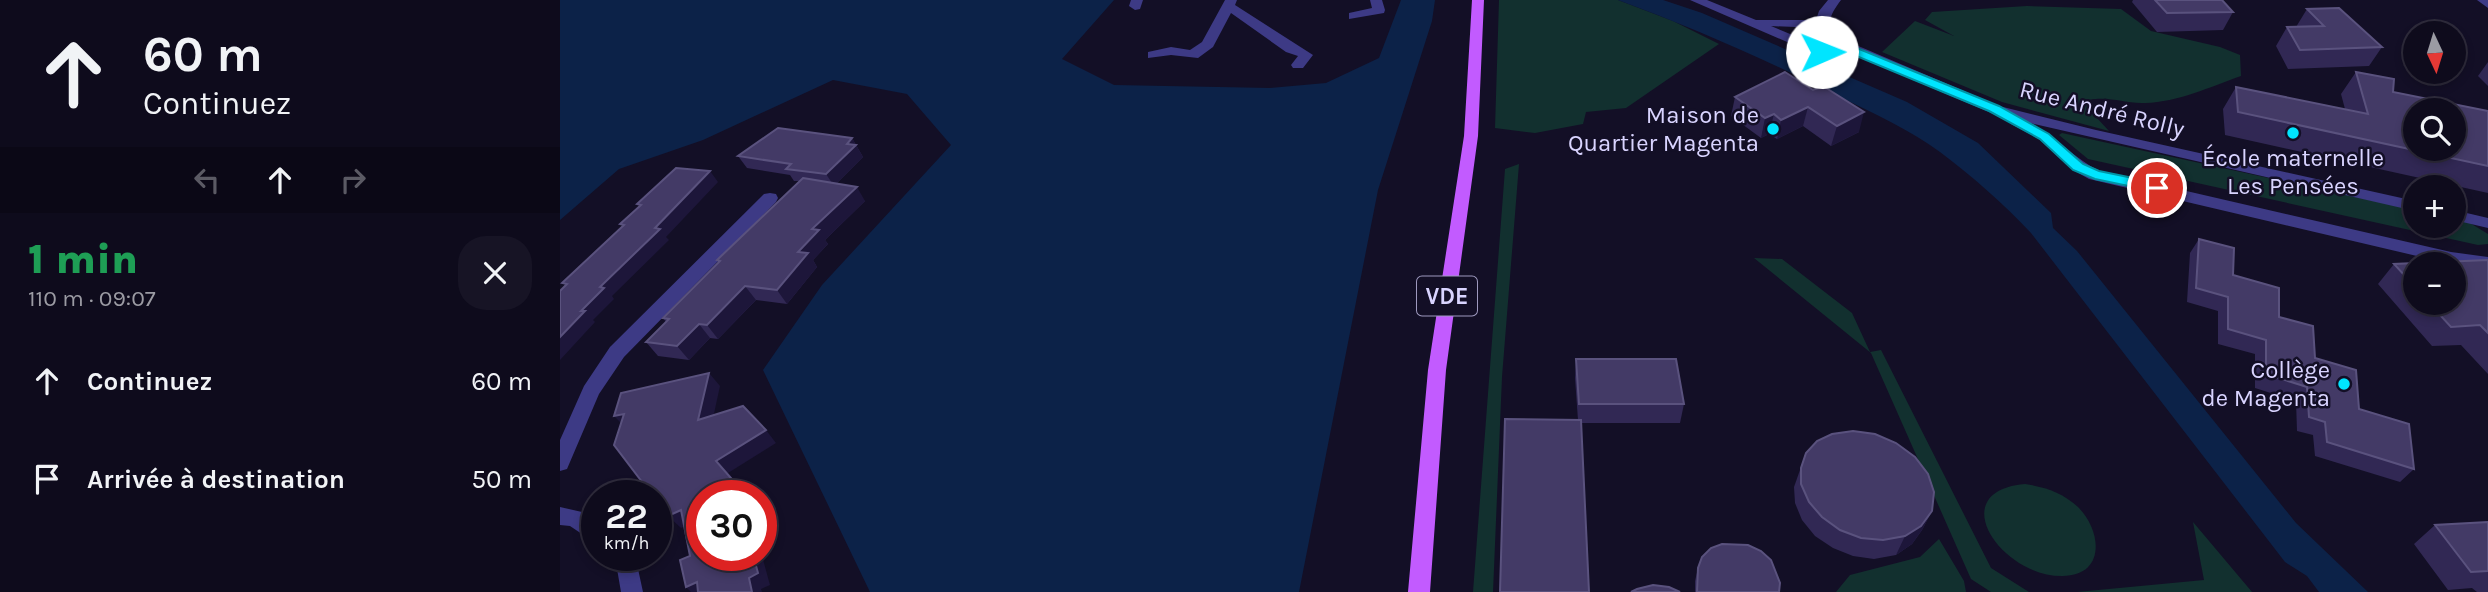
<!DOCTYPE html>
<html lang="fr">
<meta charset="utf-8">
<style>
:root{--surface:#0e0b1c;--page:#171425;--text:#f1f3f6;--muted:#9b9ba3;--line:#2e2b3b}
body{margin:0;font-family:Karla,sans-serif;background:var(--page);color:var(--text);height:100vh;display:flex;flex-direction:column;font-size:26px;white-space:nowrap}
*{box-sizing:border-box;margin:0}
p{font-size:23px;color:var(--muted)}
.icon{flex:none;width:38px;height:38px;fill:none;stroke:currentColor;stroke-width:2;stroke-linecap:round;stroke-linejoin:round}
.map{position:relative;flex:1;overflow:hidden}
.details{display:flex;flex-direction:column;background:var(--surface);width:560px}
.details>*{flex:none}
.hud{background:#0e0b1c;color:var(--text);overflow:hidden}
.needle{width:46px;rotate:176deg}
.fabs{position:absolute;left:1843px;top:21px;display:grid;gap:14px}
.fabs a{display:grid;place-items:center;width:63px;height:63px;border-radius:50%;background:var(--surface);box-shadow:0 4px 10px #0003,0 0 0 2px var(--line);font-size:35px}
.speed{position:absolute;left:21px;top:480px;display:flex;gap:14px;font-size:35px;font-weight:700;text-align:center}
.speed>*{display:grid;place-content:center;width:91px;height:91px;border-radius:50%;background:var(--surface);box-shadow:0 4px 10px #0003,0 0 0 2px var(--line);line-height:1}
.speed small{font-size:18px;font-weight:400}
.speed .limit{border:10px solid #d22;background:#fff;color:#111}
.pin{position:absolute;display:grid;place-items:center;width:60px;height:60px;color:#fff;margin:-30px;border:4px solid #fff;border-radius:50%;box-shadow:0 2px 7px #0007}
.me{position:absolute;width:77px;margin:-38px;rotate:89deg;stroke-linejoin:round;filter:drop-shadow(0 0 5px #0008)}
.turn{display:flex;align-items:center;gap:24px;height:147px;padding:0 28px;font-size:32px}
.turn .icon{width:91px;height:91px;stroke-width:2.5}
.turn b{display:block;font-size:49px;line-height:60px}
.lanes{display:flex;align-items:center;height:66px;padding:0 28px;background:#0003;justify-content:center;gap:35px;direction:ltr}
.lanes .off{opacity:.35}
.round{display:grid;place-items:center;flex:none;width:74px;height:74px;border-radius:28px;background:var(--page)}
.headline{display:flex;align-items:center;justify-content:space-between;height:119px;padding:0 28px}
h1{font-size:42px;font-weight:800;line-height:52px;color:#1e9e55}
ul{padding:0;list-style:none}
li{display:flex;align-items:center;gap:21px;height:98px;padding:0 28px}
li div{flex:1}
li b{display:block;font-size:26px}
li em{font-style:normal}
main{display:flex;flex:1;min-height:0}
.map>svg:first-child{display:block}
</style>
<main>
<section class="details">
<div class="hud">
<div class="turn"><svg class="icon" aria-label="ahead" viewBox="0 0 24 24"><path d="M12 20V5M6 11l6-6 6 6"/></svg><div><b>60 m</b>Continuez</div></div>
<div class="lanes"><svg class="icon off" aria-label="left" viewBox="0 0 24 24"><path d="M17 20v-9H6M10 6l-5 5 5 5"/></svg><svg class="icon" aria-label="ahead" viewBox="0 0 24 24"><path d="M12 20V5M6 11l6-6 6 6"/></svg><svg class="icon off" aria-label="right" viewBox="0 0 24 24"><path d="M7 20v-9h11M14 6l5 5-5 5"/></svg></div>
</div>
<div class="headline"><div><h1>1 min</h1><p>110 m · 09:07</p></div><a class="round"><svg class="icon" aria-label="close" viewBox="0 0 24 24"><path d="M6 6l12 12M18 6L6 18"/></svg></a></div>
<ul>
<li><svg class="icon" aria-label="ahead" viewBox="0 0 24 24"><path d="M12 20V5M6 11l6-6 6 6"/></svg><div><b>Continuez</b></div><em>60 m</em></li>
<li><svg class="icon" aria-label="arrive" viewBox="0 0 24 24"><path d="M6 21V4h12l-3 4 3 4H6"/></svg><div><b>Arrivée à destination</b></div><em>50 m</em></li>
</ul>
</section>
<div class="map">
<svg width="1928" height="592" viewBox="0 0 1928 592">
<rect width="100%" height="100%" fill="#130f26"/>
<g fill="#12302f">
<path d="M939,0h119l55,21 46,23 -93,64 -40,4 -3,12 -48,9 -40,-5z"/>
<path d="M1467,6l94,3 30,22 69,16 20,8 1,21c-31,11 -63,26 -96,27 -20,1 -35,-7 -56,-3l7,17 13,14 -107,-29 -120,-50 33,-31 39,15 -29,-16 7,-8z"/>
<path d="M1502,133l353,77v16h39v-7l16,4 18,11v10l-10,1 -390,-86 -29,-24z"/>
<path d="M959,164l-17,213 -9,215h-20l32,-423z"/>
<path d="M1194,258l28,1 70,54 18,39 11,-2 110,218 38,24h-38l-20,-13 -100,-226z"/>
<path d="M1465,484c20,3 38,9 53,23 24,24 28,69 -16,69 -62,0 -119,-85 -37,-92z"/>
<path d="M1633,522l59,70h-175l127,-12z"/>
<path d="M1379,539l25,42 2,11h-130l14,-17 70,-18z"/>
</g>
<g fill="#0c2248">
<path d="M0,0h554l-52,59 52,26 156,3 56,-5 53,-25 22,-58h34l-3,21 -54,169 -79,402h-429l-107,-222 59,-85 129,-140 -44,-51 -74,-14 -130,60 -84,29 -59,51z"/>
<path d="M1058,0h45l39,13 205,89 71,41 73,70 2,15 24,23 219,272 72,69h-49l-12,-16 -22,-14 -254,-329c-27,-29 -59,-57 -91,-81 -30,-22 -65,-38 -98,-54 -73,-37 -148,-70 -224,-98z"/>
</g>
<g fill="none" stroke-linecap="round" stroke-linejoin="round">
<g fill="#3d3a85" fill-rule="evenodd">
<path d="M571,0h12l-3,9 -5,1 -6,-4z"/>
<path d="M665,0h12l-2,5 78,50 -10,13h-10l-2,-3 7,-9 -12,-4 -55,-39 -18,34 -15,11 -27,-3 -23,3v-6l23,-5 19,3 12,-8z"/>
<path d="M810,0h12l3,10 -1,3 -35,6v-6l23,-5z"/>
<path d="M1130,0h17l49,20h60l3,-9 9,-11h13c-12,16 -16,24 1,39l157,67 97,24 319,71v10l-385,-88c26,13 44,36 70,48l351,81 37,5v12l-37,-5 -362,-85 -16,-9 -34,-31 -28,-15 -2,-3 2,-3 -22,-6 -142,-60 -14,5 -16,-2zM1211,26l47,2 3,7 15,12 -12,1z"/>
<path d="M1917,0h11v8z"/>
<path d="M210,193l6,1 2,4 -2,4 -152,155 -25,37 -32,75 -7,2v-31l24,-54 26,-39 154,-153z"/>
<path d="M1894,210l34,8v10l-34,-8z"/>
<path d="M0,507l22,5 15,10v22l-27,-18 -10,-1z"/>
<path d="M51,555h24l8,37h-22l-5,-29z"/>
</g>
<path fill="#c25bff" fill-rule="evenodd" d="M912,0h12l-6,136 -32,234 -16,222h-22l20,-222 36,-234z"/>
</g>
<g fill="#312854" fill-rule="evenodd">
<path d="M1573,0h89l11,12 -10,18 -66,2 -25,-30z"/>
<path d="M1747,9l75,38 -13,19 -81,3 -12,-23 11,-19h9z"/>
<path d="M1928,62v24l-10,-10z"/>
<path d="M1225,72l74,60 -28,14 -28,-20 -26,13 -8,-5 -8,4 -30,-22 4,-19z"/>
<path d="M1796,72l37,20 95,19v82l-263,-58 -2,-26 13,-22 109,22 -4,-15z"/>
<path d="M292,138l11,19 -26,26 28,18 -40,39 3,4 -15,16 4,7 -30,37 -31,-4 -38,39 -8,-1 -21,22 -31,-4 -12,-14 20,-20 -3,-4 56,-56 -2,-2 82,-79h-5l-4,-6 -43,-7 -9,-12z"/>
<path d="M1639,239l34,36 46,42 80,92 55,60 -14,13 -85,-26 -2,-21 -16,-4 -1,-30 -41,-13v-34l-37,-10v-33l-31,-9 3,-49z"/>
<path d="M1928,260v114l-27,-29 -29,1 -54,-62 16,-20zM1855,264l39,39h-39z"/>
<path d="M1016,359l108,45 -4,19h-99l-3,-3 -3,-42z"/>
<path d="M1246,453l126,58 -10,19 -10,14 -16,11 -22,4 -21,-3 -20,-8 -18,-12 -13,-16 -7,-17 -1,-16z"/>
<path d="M1928,522v70h-11l-5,-4 -24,2 -34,-46 21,-19z"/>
<path d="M1138,568l81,24h-84v-11z"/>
</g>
<g fill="#1d163a">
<path d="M1248,107l-5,19 -26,13 4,-19z"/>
<path d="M1304,112l-5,20 -28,14 6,-20z"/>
<path d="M1214,114l-5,20 -8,4 4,-20z"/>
<path d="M292,138l11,19 -29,29 -8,-12 21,-30z"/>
<path d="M150,171l8,11 -52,55 3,3 -57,56 2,3 -21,21 2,2 -35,38v-23l40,-50z"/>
<path d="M297,187l8,14 -40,39 3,4 -15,16 4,7 -30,37 -10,-14 21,-38 14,-23z"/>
<path d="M185,286l11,14 -38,39 -11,-14z"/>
<path d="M139,324l11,14 -21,22 -12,-14z"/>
<path d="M149,373l11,13 -10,46 -12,-12z"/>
<path d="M64,414l3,15 -13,-13z"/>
<path d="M206,430l10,13 -48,30 19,22h-24l-7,-34z"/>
<path d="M121,510l13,12 -13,6 -13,-12z"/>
<path d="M1372,511l-10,19 -10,14 -16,11 9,-19z"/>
<path d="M201,552l9,33 -9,4 1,3h-10l-3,-14 4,-23h8z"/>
<path d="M137,582l11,10h-17l-5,-5z"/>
</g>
<g fill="#433a66" stroke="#5a527e" stroke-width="2" fill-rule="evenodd">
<path d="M1595,0h67l11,12 -66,1z"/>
<path d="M1779,8l43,39 -82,3 -13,-23 37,-1 -17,-17z"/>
<path d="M1225,72l28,18 10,-4 41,26 -27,14 -29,-19 -27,13 -7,-6 -9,4 -30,-21z"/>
<path d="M1796,72l38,7 -1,13 95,19v55l-250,-54 -2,-25 132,27zM1855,110h39v39h-39z"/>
<path d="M218,128l74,10 -5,6 9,1 -30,29 -40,-5 5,-5 -53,-8z"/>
<path d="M116,168l34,3 -55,57 5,1 -60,58 4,1 -23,23h4l-25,26v-46l7,-7 -5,-1 62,-58 -4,-1 21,-19 -4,-1z"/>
<path d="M243,178l54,9 -45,42 7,1 -21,22 10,1 -31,37 -32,-4 -38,39 -8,-1 -22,22 -31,-4 23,-23 -6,-1 57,-57 -3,-1z"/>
<path d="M1639,239l35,9 -1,27 46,13v29l34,9 2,32 41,12 3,39 50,15 5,45 -87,-27 -2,-20 -16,-5 -2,-30 -41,-13v-34l-38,-11v-32l-32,-9z"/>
<path d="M1928,260v73l-8,-8 -29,2 -22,-24h25v-39h-39v23l-21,-23z"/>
<path d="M1016,359h100l8,45h-105z"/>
<path d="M149,373l-11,47 45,-14 23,24 -50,31 21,24 -14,7v3h-21v60h51l5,18 -9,5 3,14h-54l-1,-10 -11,5 -6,-27 10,-4 -9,-46 -13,6 -12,-15v-6h-4l-38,-50 10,-31 -10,2 7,-23z"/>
<path d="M945,419l76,1 8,172h-89z"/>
<path d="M1293,431l22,3 21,9 19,14 13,17 6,18 -2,19 -11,15 -16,10 -22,4 -22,-2 -21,-8 -18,-13 -13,-15 -8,-18v-16l5,-15 11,-12 15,-7z"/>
<path d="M1928,522v49l-17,1 -36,-47z"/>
<path d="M1162,544l26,1 13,6 10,9 9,23 -1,9h-82l1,-24 4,-11 9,-9z"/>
<path d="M1093,585l16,2 11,5h-49l6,-3z"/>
</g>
<path fill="#00e5ff" stroke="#0095a6" stroke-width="2" d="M1287,44l152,62 50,28 34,30 16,7 63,13 3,4 -8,4 -62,-13 -22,-9 -33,-31 -51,-28 -142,-59 -14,5 -17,-5z"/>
<g fill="#00e5ff" stroke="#130f26" stroke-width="2.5">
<circle cx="1213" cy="129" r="7"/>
<circle cx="1733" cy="133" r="7"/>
<circle cx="1784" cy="384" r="7"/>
</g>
<g text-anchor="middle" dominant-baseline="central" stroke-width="5" stroke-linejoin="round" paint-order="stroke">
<rect fill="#130f26" stroke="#9e99be" stroke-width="2" x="857" y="276.5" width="60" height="39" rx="5"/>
<g font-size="23" font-weight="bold" fill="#d9d4ff">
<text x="887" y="296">VDE</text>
</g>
<g font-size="24" fill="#d9d4ff" stroke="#130f26">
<text transform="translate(1542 109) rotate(14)">Rue André Rolly</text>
</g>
<g font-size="24" fill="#d9d4ff" stroke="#130f26" text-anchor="end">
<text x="1199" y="115">Maison de<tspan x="1199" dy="28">Quartier Magenta</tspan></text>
<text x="1733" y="158" text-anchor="middle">École maternelle<tspan x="1733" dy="28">Les Pensées</tspan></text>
<text x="1770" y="370">Collège<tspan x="1770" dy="28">de Magenta</tspan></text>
</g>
</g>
</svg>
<div class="fabs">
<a><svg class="needle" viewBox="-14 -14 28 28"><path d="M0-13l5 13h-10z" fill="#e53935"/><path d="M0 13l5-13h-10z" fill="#9b9ba3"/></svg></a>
<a><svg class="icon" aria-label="search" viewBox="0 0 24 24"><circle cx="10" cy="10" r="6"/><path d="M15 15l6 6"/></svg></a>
<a>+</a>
<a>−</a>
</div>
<div class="speed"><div>22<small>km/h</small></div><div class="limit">30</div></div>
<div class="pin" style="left:1597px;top:188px;background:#d93025"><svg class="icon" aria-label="arrive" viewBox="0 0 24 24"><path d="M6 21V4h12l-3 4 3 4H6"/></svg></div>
<svg class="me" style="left:1262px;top:52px" viewBox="-20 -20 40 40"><circle r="19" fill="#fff"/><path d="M0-13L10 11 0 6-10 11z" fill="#00e5ff"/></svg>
</div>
</main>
